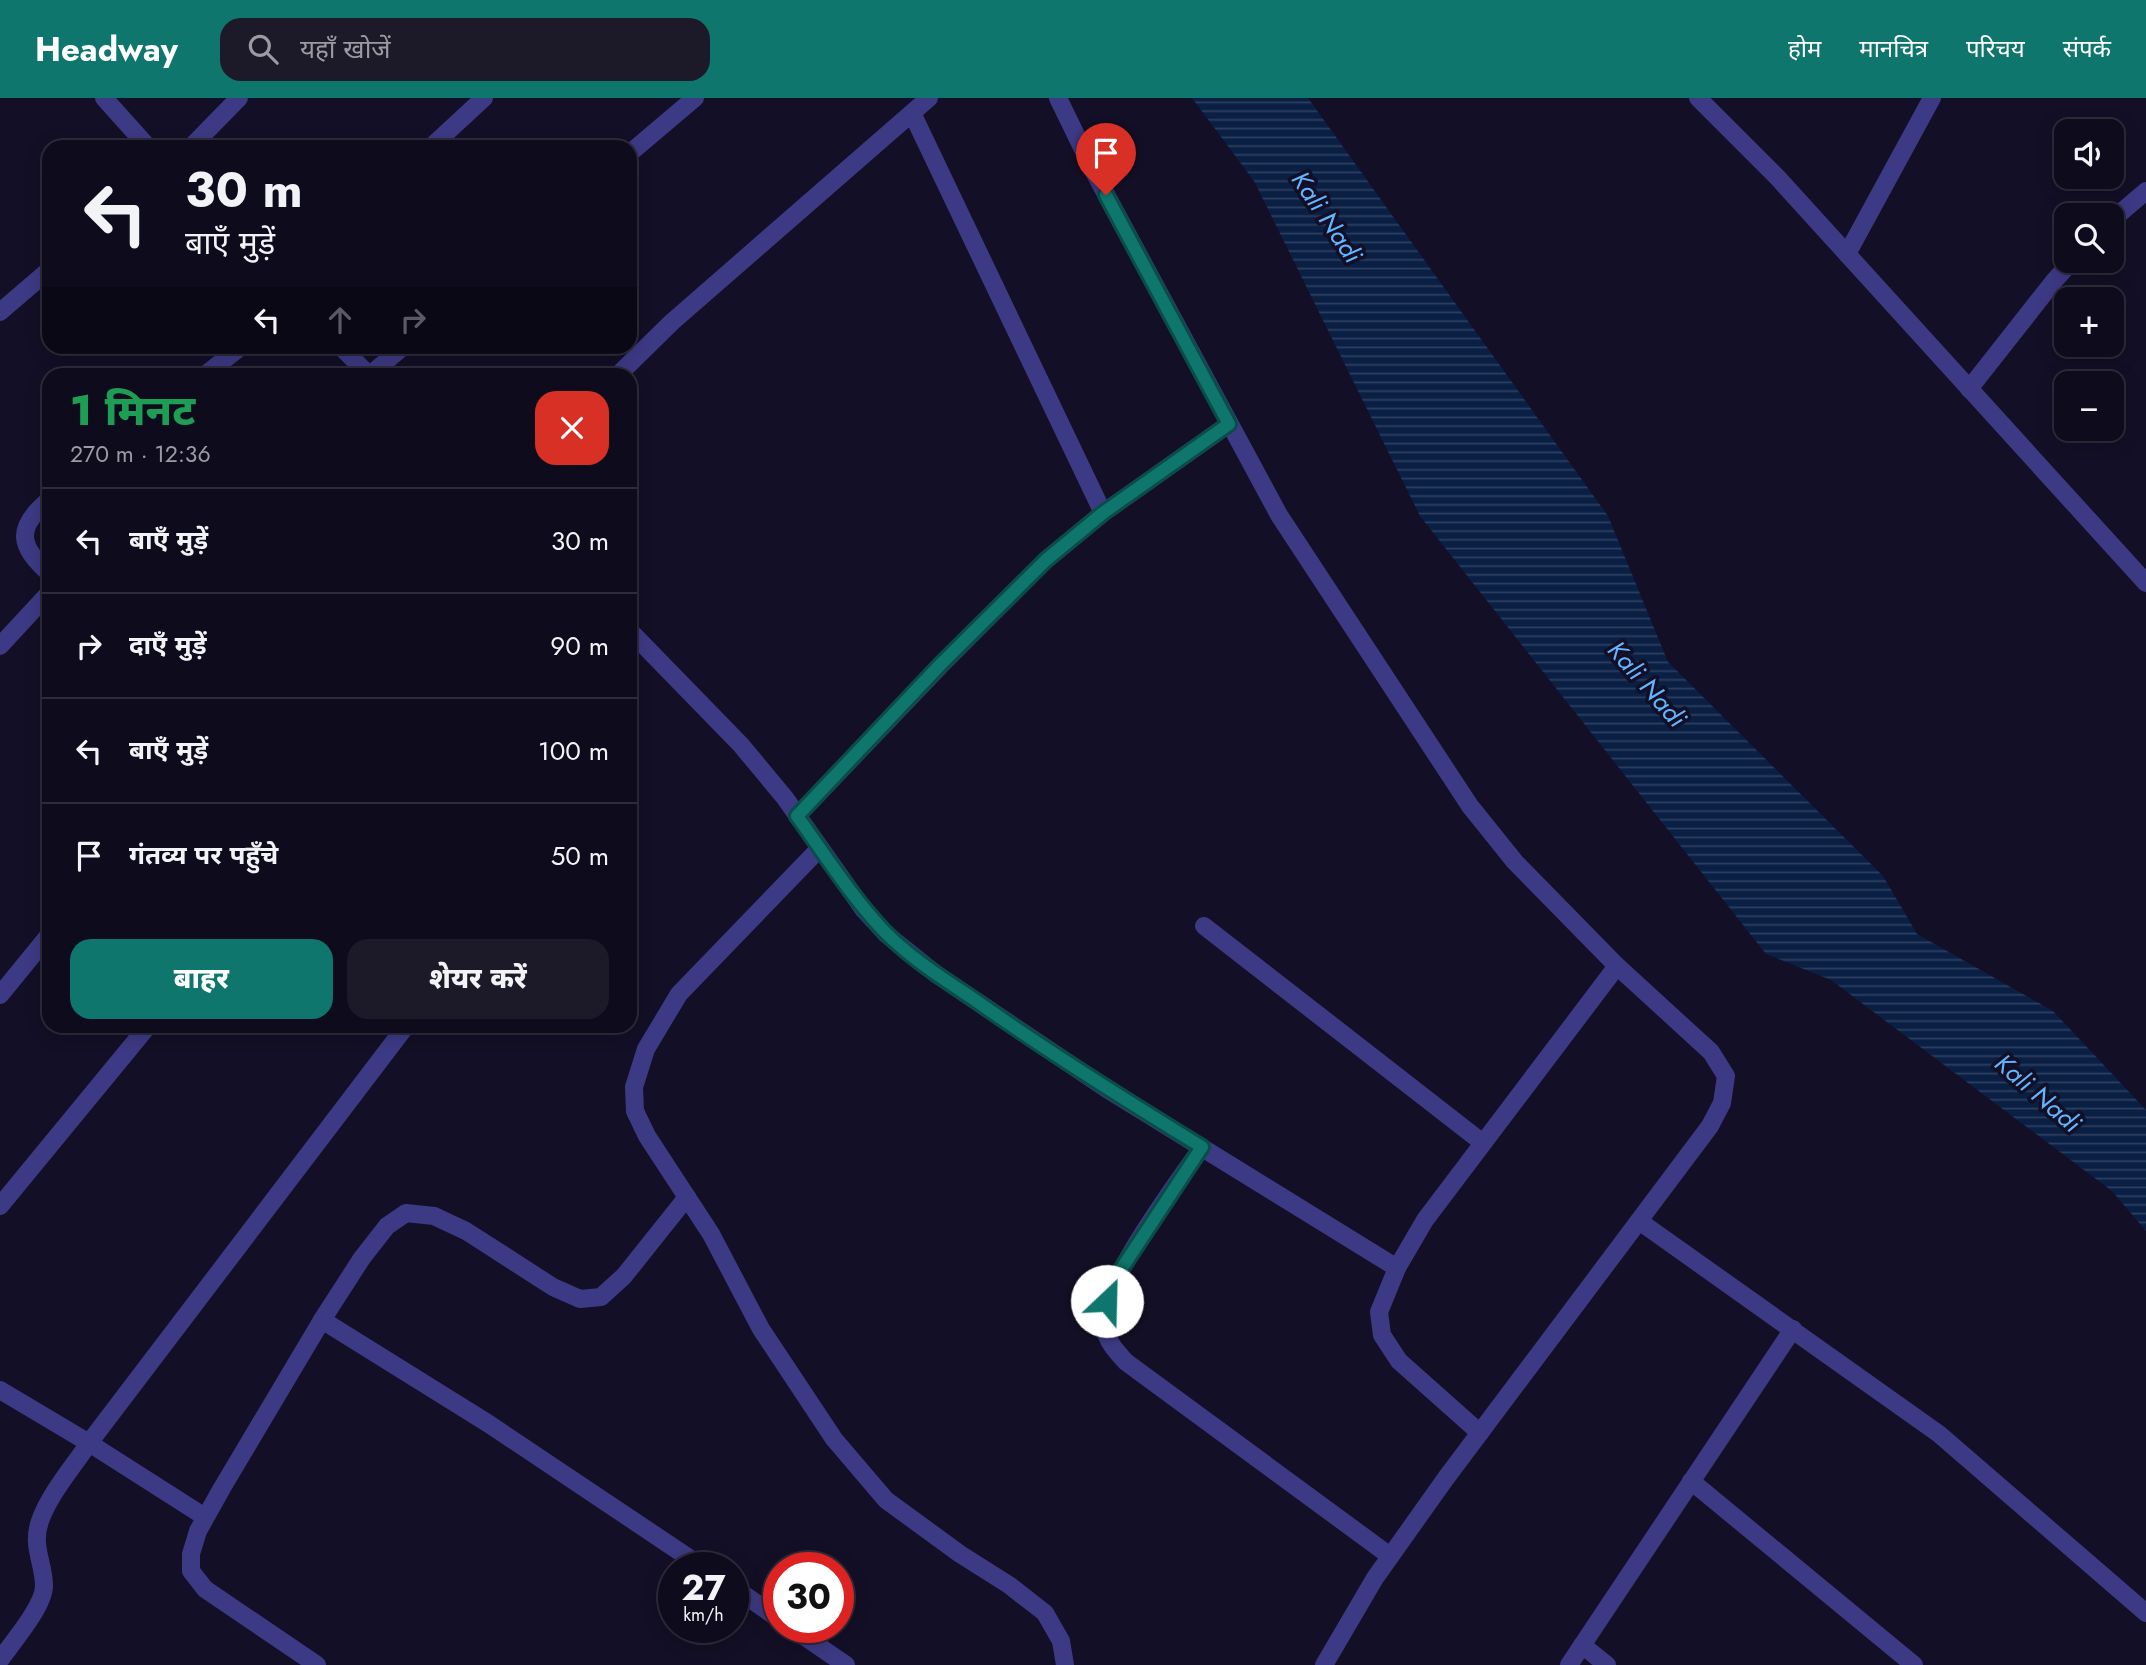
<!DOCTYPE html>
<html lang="hi">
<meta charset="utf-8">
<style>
:root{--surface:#0e0b1c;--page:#1c1929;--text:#f1f3f6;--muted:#9b9ba3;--line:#2e2b3b;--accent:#0f766e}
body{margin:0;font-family:Jost,"Noto Sans Devanagari",sans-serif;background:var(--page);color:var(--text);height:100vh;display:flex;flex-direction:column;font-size:26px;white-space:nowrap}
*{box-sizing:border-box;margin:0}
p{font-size:23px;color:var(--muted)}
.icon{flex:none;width:38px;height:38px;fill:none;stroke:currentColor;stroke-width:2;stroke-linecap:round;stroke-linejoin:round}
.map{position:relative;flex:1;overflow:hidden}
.sheet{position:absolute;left:42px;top:270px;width:595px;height:665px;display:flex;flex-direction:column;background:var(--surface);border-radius:21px;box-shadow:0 4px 18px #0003,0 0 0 2px var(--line)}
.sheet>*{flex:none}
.top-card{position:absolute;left:42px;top:42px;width:595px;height:214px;border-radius:21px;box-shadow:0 4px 18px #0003,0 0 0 2px var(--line);background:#0e0b1c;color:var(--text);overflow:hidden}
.fabs{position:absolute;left:2054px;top:21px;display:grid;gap:14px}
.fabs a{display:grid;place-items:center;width:70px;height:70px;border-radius:14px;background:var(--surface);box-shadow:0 4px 18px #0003,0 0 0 2px var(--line);font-size:35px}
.speed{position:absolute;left:658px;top:1454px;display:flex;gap:14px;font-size:35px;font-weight:700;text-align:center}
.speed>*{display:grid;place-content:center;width:91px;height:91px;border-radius:50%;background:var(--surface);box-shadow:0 4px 18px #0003,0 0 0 2px var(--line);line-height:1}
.speed small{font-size:18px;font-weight:400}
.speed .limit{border:10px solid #d22;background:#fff;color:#111}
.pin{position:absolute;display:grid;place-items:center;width:60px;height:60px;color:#fff;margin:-72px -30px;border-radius:50% 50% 50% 0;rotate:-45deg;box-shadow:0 0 7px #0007}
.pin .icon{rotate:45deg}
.me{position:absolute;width:77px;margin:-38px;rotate:24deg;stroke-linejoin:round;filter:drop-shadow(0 0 5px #0008)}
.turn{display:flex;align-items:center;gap:24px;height:147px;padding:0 28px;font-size:32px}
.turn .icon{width:91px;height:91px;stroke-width:2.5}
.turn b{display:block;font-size:49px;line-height:60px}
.lanes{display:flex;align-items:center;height:66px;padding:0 28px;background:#0003;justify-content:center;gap:35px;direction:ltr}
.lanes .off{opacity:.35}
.round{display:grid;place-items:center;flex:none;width:74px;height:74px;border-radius:21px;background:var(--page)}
.overview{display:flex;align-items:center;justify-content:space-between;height:119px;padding:0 28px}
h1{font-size:42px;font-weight:800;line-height:52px;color:#1e9e55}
.action{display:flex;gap:14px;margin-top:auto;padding:14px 28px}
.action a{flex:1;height:80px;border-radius:21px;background:var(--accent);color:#fff;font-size:28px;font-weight:800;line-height:80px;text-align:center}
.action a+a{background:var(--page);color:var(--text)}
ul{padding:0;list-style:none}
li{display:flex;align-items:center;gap:21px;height:105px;padding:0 28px;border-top:2px solid var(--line)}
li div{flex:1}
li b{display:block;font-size:26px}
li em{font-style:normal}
header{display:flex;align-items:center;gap:42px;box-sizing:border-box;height:98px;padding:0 35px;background:var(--accent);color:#fff}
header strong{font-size:33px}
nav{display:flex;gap:38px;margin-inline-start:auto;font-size:24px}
.search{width:490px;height:63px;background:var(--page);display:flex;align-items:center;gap:18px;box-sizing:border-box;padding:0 24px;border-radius:21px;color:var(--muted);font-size:26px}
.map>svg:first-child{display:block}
</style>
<header>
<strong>Headway</strong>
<div class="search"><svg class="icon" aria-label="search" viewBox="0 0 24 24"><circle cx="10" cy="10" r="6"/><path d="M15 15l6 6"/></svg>यहाँ खोजें</div>
<nav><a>होम</a><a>मानचित्र</a><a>परिचय</a><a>संपर्क</a></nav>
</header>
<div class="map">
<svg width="2146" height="1567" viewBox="0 0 2146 1567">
<defs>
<pattern id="water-rules" width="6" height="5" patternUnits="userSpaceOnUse" patternTransform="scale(1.75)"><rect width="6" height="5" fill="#0a1f44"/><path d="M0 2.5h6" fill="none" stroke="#2d3f60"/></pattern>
</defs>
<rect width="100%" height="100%" fill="#130f26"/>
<path fill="url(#water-rules)" d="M1192,0h116l300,418 60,146 215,214 34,58 136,77 93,99v121l-34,-40 -281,-211 -65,-26 -346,-438 -166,-335z"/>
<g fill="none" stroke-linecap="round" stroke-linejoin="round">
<g stroke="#3d3a85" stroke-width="18">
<path d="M104,0l44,49"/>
<path d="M1058,0l36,74 185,343 191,291 45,56 102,104 94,86 15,24 -4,27 -12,23 -264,352 -71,100 -51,87"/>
<path d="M1698,0l80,80 368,405"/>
<path d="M912,15l191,400"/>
<path d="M191,49l48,-49"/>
<path d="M431,49l53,-49"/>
<path d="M630,55l65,-55"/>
<path d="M2112,122l34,-29"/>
<path d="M1847,156l85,-156"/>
<path d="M0,214l49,-42"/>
<path d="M340,248l28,28"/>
<path d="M206,276l36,-28"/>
<path d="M371,276l33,-28"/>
<path d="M619,276l53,-52 257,-224"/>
<path d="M1969,291l85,-108 18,-20"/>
<path d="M49,402c-34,28 -30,46 0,73"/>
<path d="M630,533l111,114 44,53 79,112 22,24 50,40 171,115 290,179"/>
<path d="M0,548l49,-53"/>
<path d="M797,718l144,-151 105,-105 57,-47 126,-89"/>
<path d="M820,750l-141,146 -33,55 -12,38 1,24 12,25 64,98 50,95 73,110 52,61 74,54 49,31 36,28 16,28 4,24"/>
<path d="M1204,828l279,217"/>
<path d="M0,897l49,-60"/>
<path d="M1202,1049c-23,34 -105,142 -98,179 3,16 12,25 22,36l264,194"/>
<path d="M0,1108l148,-180"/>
<path d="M1639,1123l300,213 207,179"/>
<path d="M322,1222l167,104 215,144"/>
<path d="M0,1292l89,53 116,74"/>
<path d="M1480,1335l-81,-72 -17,-26 -3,-23 18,-44 28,-48 192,-254"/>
<path d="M1691,1383l223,184"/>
<path d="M733,1489l46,32"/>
<path d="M792,1530l54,37"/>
<path d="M1582,1547l25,20"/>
<path d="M0,1562c12,-17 44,-54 44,-74 0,-24 -13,-39 -4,-65 10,-28 33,-54 49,-78l317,-417"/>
<path d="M317,1567l-112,-76 -14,-18v-17l7,-23 24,-43 100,-168 40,-62 25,-32 19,-13 28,3 32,15 87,56 27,12 21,-2 23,-21 63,-79"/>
<path d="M1569,1567l224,-336"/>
</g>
</g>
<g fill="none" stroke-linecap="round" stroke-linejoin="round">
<defs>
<path id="route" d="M1106,97l123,229 -126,89 -57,47 -106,105 -143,151c28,39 54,80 87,115 28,29 65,51 98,74 71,50 145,96 220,142l-80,121 -15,33"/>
</defs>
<use href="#route" stroke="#0a4d48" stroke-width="18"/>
<use href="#route" stroke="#0f766e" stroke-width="12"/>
</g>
<g text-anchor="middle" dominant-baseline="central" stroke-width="7" stroke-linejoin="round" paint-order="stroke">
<g font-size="26" font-style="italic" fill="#62b6ff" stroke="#130f26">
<text transform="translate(1327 119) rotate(56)">Kali Nadi</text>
<text transform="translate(1647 586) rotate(49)">Kali Nadi</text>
<text transform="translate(2038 995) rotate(41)">Kali Nadi</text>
</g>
</g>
</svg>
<div class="fabs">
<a><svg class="icon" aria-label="sound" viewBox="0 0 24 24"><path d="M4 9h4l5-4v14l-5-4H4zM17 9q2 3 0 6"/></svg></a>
<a><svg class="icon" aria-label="search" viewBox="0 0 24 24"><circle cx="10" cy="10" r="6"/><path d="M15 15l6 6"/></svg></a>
<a>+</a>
<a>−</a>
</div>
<div class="speed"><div>27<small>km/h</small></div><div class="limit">30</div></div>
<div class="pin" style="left:1106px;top:97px;background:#d93025"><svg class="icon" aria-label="arrive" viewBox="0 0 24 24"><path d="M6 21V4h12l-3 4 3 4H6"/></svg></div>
<svg class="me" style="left:1107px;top:1203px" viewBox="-20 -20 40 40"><circle r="19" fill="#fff"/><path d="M0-13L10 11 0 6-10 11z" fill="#0f766e"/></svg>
<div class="top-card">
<div class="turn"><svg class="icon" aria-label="left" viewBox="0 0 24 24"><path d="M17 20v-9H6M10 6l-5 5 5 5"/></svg><div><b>30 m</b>बाएँ मुड़ें</div></div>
<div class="lanes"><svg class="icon" aria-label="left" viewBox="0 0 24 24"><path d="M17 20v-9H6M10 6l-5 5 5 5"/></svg><svg class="icon off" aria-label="ahead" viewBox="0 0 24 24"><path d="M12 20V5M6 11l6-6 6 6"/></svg><svg class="icon off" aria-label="right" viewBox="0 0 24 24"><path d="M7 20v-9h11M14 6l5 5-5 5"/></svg></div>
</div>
<section class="sheet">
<div class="overview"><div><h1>1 मिनट</h1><p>270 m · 12:36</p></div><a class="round" style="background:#d93025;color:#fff"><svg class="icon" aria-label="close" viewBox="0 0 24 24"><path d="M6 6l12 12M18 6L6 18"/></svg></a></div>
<ul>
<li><svg class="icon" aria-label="left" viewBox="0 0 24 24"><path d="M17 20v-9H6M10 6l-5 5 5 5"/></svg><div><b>बाएँ मुड़ें</b></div><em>30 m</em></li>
<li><svg class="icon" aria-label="right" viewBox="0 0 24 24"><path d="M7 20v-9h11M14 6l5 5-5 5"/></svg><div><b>दाएँ मुड़ें</b></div><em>90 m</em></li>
<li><svg class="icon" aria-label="left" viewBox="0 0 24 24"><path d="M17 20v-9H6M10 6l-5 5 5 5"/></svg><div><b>बाएँ मुड़ें</b></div><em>100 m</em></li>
<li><svg class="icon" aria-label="arrive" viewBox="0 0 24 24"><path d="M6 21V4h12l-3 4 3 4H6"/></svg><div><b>गंतव्य पर पहुँचे</b></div><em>50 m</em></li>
</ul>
<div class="action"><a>बाहर</a><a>शेयर करें</a></div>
</section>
</div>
